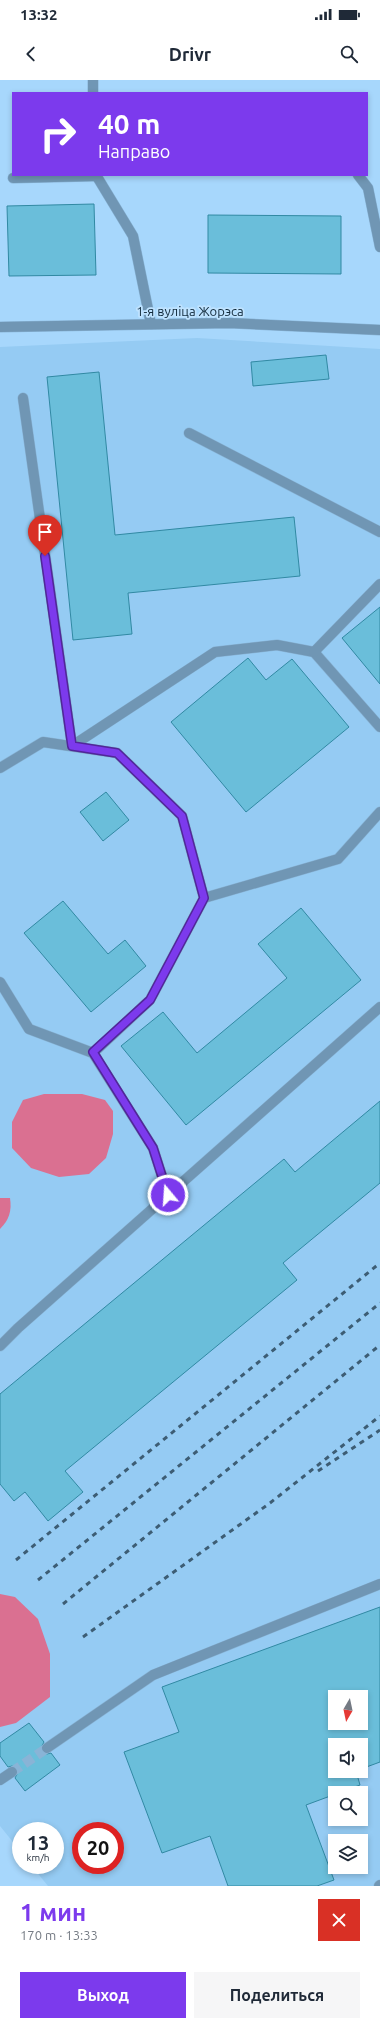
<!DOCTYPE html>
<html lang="ru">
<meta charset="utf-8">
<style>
:root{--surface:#fff;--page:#f6f6f7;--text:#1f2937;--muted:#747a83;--accent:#7c3aed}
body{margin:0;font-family:Ubuntu,sans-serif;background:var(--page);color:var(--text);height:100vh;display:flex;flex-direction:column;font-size:15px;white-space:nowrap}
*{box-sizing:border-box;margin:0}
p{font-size:13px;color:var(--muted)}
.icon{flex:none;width:22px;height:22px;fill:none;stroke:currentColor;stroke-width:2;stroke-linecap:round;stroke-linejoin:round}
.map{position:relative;height:1806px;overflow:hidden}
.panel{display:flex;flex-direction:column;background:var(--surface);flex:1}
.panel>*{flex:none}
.top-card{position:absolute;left:12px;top:12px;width:356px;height:84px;border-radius:0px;box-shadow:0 2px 6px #0003;background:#7c3aed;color:#fff;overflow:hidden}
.needle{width:26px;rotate:189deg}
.buttons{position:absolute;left:328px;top:1610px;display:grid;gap:8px}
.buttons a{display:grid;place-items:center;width:40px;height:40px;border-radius:0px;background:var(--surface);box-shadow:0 2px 6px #0003;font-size:20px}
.speed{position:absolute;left:12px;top:1742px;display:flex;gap:8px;font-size:20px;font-weight:700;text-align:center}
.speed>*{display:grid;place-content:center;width:52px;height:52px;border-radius:50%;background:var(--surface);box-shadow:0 2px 6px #0003;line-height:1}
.speed small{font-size:10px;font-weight:400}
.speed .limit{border:6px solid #d22;background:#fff;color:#111}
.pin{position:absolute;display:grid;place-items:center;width:34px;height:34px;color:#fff;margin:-41px -17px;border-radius:50% 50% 50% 0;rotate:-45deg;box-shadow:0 0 4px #0007}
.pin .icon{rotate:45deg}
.me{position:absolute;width:44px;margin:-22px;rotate:342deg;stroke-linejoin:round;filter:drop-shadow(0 0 3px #0008)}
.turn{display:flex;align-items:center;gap:14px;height:84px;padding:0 20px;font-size:18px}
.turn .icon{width:52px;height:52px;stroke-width:2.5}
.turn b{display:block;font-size:28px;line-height:34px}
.round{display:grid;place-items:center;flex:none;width:42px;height:42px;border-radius:0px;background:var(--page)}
.summary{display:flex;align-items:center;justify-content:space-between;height:68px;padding:0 20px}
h1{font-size:24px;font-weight:700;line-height:30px;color:var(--accent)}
.cta{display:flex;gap:8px;margin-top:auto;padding:8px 20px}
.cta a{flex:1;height:46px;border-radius:0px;background:var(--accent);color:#fff;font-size:16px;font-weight:700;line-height:46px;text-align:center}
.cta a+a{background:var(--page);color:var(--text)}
.status{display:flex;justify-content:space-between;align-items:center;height:28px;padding:0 20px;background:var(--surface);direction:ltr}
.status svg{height:11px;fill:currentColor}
header{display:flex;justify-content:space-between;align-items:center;height:52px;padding:0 20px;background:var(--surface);font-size:18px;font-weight:700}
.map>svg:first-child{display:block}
</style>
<div class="status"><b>13:32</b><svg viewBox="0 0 49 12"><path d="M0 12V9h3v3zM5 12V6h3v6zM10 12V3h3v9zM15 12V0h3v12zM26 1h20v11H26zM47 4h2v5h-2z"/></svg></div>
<header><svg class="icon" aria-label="back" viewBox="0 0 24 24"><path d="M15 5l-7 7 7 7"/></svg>Drivr<svg class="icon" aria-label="search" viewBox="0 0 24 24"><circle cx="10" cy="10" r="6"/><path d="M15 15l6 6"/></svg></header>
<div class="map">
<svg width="380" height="1806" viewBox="0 0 380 1806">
<rect width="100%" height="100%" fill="#a7d7fc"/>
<path fill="#95cbf3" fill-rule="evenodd" d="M197,258l183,11v1537h-332l-17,-21h24v-34h-34v21l-21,-26v-1479zM335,1617h26v26h-26zM335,1665h26v26h-26zM335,1713h26v26h-26zM81,1751h34v34h-34zM335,1761h26v26h-26z"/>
<g fill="#da7091">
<path d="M44,1014h38l23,6 8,11v23l-7,24 -17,16 -30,3 -28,-9 -19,-20v-26l11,-22z"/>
<path d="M0,1118h10c2,13 -1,22 -10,31z"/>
<path d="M0,1514l15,3 23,22 12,35v43l-34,26 -16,4z"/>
</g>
<g fill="#6abeda" stroke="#3189a3" fill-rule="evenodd">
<path d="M94,124l2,71 -87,1 -2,-70z"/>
<path d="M208,135l133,1v58l-133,-1z"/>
<path d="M326,275l3,24 -76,7 -2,-24z"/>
<path d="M99,292l16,163 179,-18 6,59 -172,17 4,41 -59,6 -26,-263z"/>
<path d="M380,527v77l-38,-46z"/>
<path d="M248,578l18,22 26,-21 57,68 -103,85 -75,-90z"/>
<path d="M106,712l23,28 -26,21 -23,-29z"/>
<path d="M63,821l45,53 17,-14 21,26 -55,46 -67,-79z"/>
<path d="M301,828l60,72 -175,145 -65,-79 42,-34 34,41 90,-75 -29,-34z"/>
<path d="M380,1021v82l-97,80 14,17 -232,191 18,21 -35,29 -23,-29 -11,9 -14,-17v-90l284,-235 11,13z"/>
<path d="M380,1527v155l-19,7v-24h-26v26h21l4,14 -54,20 28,75 -17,6h-89l-18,-50 -48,17 -38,-101 55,-20 -17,-45zM335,1617h26v26h-26z"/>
<path d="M29,1643l15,19 -3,6 1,4 5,2 4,-1 9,12 -35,26 -10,-13 3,-6 -1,-4 -5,-2 -4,1 -8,-11v-13z"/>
</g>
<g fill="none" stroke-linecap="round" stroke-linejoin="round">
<path stroke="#89b4d6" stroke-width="10" stroke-dasharray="10 5" stroke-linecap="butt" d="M12,1692l35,-24"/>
<defs>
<g id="minor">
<path d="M93,0v13"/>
<path d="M96,95l37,61 18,88"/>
<path d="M358,95l10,13 12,59"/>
<path d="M13,98l83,-2"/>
<path d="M0,247l229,-4 151,7"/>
<path d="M23,318l49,348 143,-94 62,-7 37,7 66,75"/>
<path d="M189,353l191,99"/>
<path d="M314,572l66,-68"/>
<path d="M0,688l43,-26 74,11 65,63 22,82 -54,102 -57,53"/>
<path d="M204,818l134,-39 42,-47"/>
<path d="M0,902l29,47 64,24 60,95 15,47 -150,133 -18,18"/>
<path d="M168,1115l212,-188"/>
<path d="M47,1668l106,-73 227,-91"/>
<path d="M0,1700l12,-8"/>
<path d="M379,1806l1,-1"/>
</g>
</defs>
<use href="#minor" stroke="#89b4d6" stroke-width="11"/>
<use href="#minor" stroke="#7096b4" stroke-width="10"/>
<g stroke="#3d5d74" stroke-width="3" stroke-dasharray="5 5" stroke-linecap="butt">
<path d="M318,1391l62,-41"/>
<path d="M16,1480l364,-297"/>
<path d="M38,1500l342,-277"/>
<path d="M63,1524l317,-259"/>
<path d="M83,1557l187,-134 110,-87"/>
</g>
</g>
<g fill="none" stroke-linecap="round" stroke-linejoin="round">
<defs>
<path id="route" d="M45,476l27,190 45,7 65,63 22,82 -54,102 -57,52 60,96 15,47"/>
</defs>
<use href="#route" stroke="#51269a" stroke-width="10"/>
<use href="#route" stroke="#7c3aed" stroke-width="7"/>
</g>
<g text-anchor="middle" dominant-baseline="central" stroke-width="3.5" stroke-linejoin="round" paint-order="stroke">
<g font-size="13" fill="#112a3c" stroke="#bfe3ff">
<text x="190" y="231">1-я вуліца Жорэса</text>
</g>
</g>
</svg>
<div class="buttons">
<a><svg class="needle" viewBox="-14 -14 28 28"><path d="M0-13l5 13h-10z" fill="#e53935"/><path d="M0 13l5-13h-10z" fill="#747a83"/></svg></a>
<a><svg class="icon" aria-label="sound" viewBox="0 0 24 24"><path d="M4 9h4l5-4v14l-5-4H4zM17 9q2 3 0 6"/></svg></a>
<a><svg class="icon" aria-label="search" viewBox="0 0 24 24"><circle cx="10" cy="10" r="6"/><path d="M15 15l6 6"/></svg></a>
<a><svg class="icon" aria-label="layers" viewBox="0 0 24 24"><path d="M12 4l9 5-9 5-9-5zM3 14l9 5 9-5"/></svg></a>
</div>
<div class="speed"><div>13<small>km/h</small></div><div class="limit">20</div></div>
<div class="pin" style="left:45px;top:476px;background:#d93025"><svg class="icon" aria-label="arrive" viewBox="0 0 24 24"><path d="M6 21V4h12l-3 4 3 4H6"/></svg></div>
<svg class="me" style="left:168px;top:1115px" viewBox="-20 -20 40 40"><circle r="17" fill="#7c3aed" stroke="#fff" stroke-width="3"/><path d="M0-11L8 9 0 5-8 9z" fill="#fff"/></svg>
<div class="top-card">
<div class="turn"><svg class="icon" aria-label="right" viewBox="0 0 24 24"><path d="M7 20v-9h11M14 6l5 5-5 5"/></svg><div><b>40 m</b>Направо</div></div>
</div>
</div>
<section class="panel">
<div class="summary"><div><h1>1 мин</h1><p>170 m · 13:33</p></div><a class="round" style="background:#d93025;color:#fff"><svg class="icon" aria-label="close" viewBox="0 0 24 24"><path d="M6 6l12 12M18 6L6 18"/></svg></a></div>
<div class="cta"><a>Выход</a><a>Поделиться</a></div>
</section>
